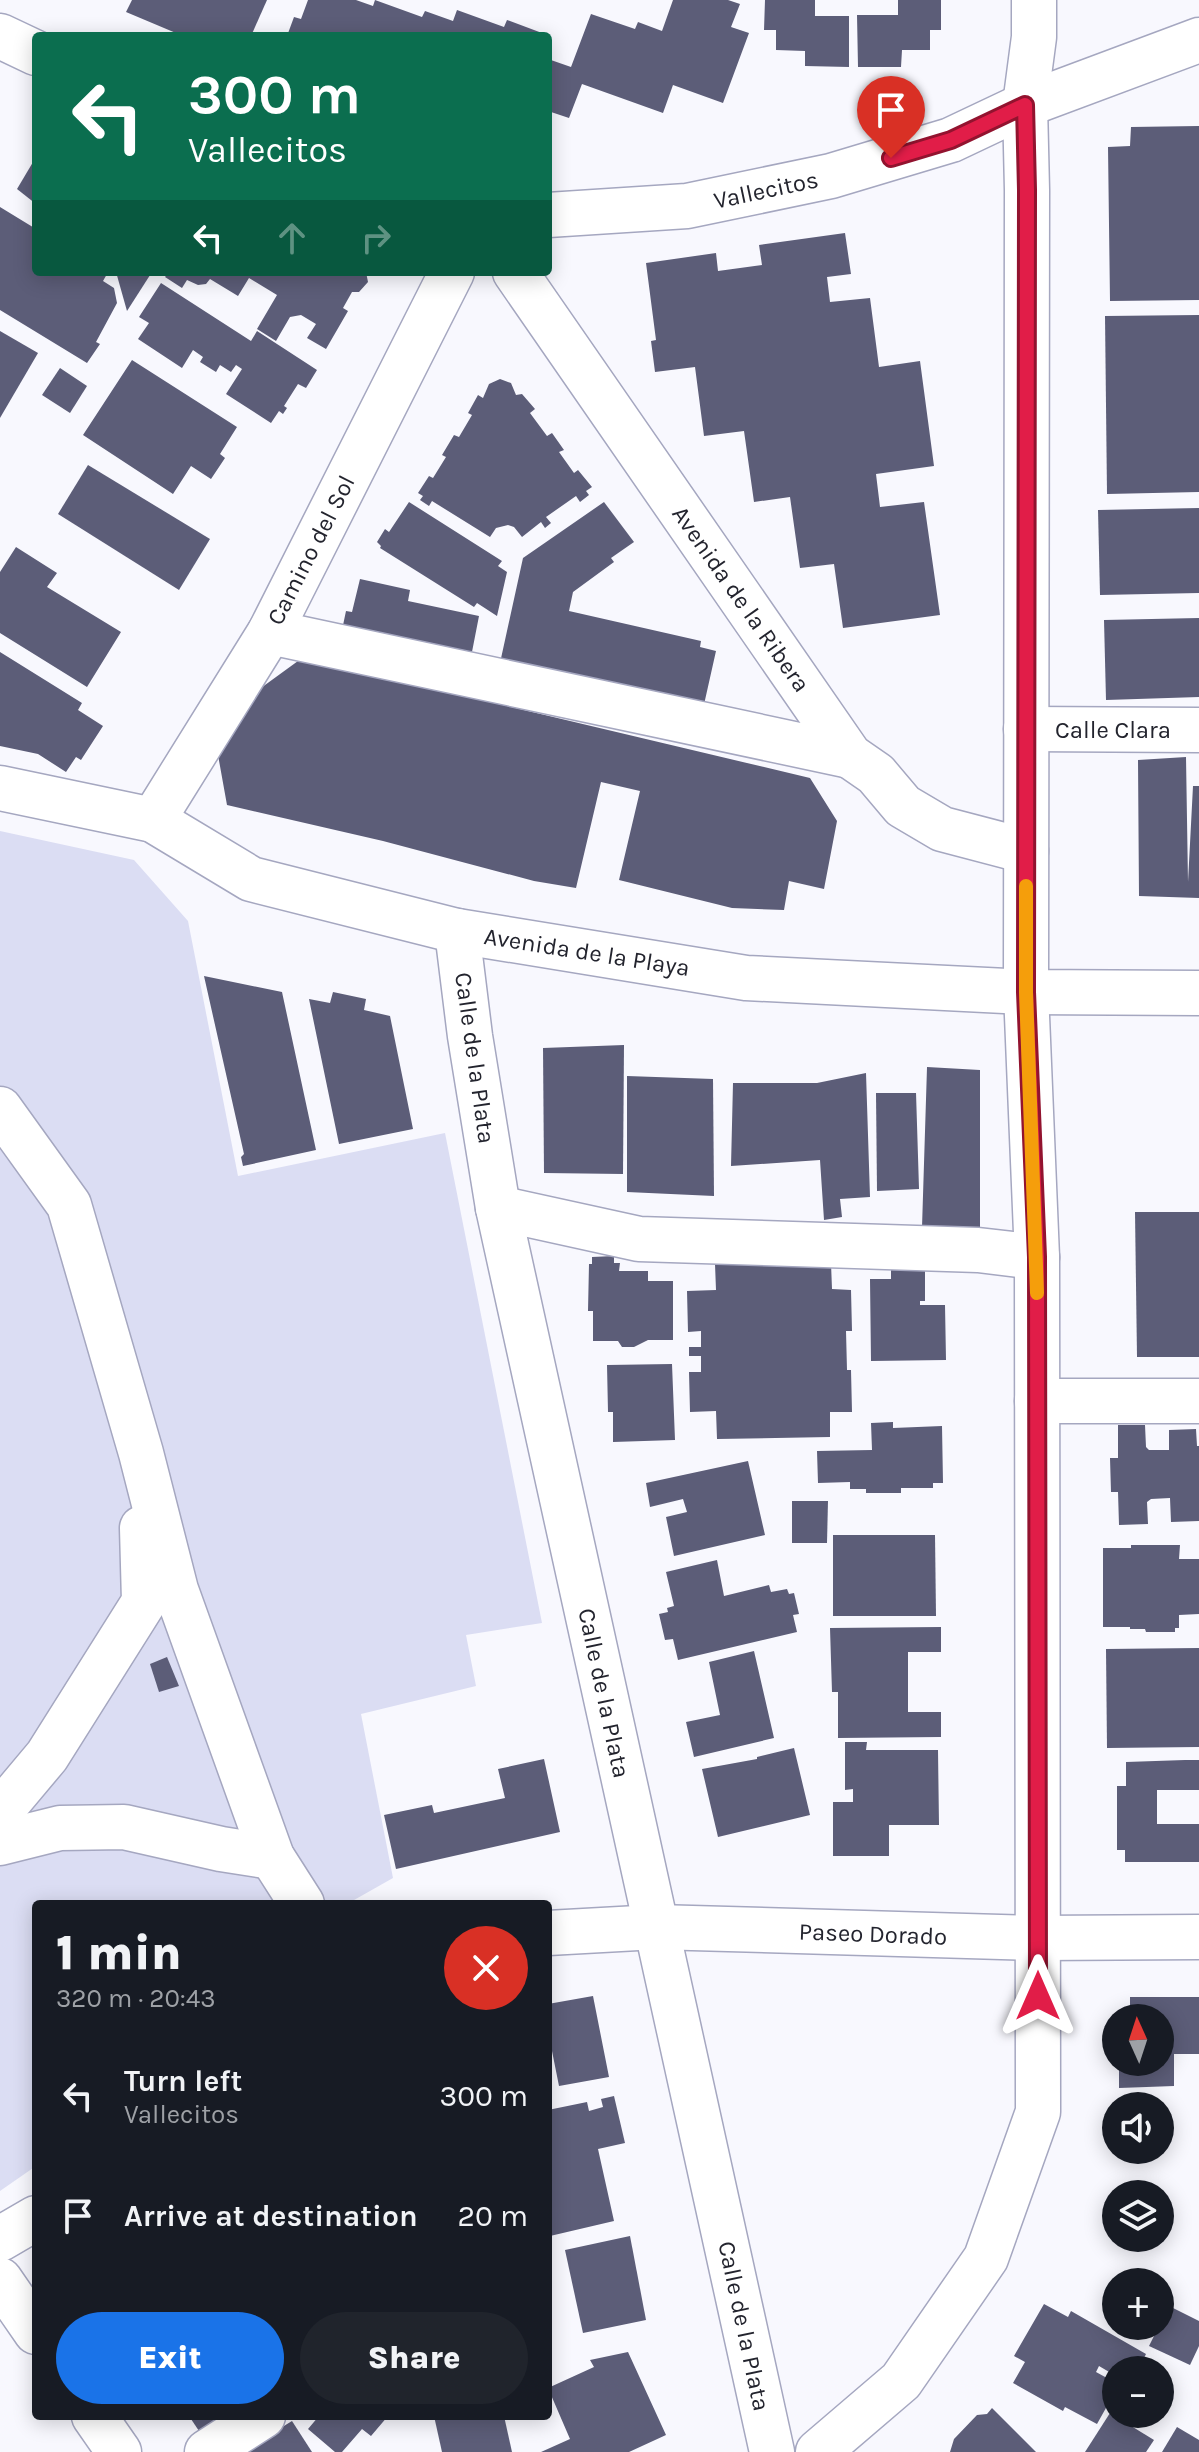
<!DOCTYPE html>
<meta charset="utf-8">
<style>
:root{--surface:#171b24;--page:#20242c;--text:#f1f3f6;--muted:#9ea1a6;--accent:#1a73e8}
body{margin:0;font-family:Karla,sans-serif;background:var(--page);color:var(--text);height:100vh;display:flex;flex-direction:column;font-size:30px;white-space:nowrap}
*{box-sizing:border-box;margin:0}
p{font-size:26px;color:var(--muted)}
.icon{flex:none;width:44px;height:44px;fill:none;stroke:currentColor;stroke-width:2;stroke-linecap:round;stroke-linejoin:round}
.map{position:relative;flex:1;overflow:hidden}
.drawer{position:absolute;left:32px;top:1900px;width:520px;height:520px;display:flex;flex-direction:column;background:var(--surface);border-radius:8px;box-shadow:0 4px 20px #0003}
.drawer>*{flex:none}
.hud{position:absolute;left:32px;top:32px;width:520px;height:244px;border-radius:8px;box-shadow:0 4px 20px #0003;background:#0b6e4f;color:#fff;overflow:hidden}
.needle{width:52px;rotate:357deg}
.controls{position:absolute;left:1102px;top:2004px;display:grid;gap:16px}
.controls a{display:grid;place-items:center;width:72px;height:72px;border-radius:50%;background:var(--surface);box-shadow:0 4px 20px #0003;font-size:40px}
.pin{position:absolute;display:grid;place-items:center;width:68px;height:68px;color:#fff;margin:-82px -34px;border-radius:50% 50% 50% 0;rotate:-45deg;box-shadow:0 0 8px #0007}
.pin .icon{rotate:45deg}
.me{position:absolute;width:88px;margin:-44px;rotate:0deg;stroke-linejoin:round;filter:drop-shadow(0 0 6px #0008)}
.turn{display:flex;align-items:center;gap:28px;height:168px;padding:0 24px;font-size:36px}
.turn .icon{width:104px;height:104px;stroke-width:2.5}
.turn b{display:block;font-size:56px;line-height:68px}
.lanes{display:flex;align-items:center;height:76px;padding:0 24px;background:#0003;justify-content:center;gap:40px;direction:ltr}
.lanes .off{opacity:.35}
.round{display:grid;place-items:center;flex:none;width:84px;height:84px;border-radius:42px;background:var(--page)}
.head{display:flex;align-items:center;justify-content:space-between;height:136px;padding:0 24px}
h1{font-size:48px;font-weight:800;line-height:60px}
.primary-button{display:flex;gap:16px;margin-top:auto;padding:16px 24px}
.primary-button a{flex:1;height:92px;border-radius:48px;background:var(--accent);color:#fff;font-size:32px;font-weight:800;line-height:92px;text-align:center}
.primary-button a+a{background:var(--page);color:var(--text)}
ul{padding:0;list-style:none}
li{display:flex;align-items:center;gap:24px;height:120px;padding:0 24px}
li div{flex:1}
li b{display:block;font-size:30px}
li em{font-style:normal}
.map>svg:first-child{display:block}
</style>
<div class="map">
<svg width="1199" height="2452" viewBox="0 0 1199 2452">
<rect width="100%" height="100%" fill="#f8f8fe"/>
<path fill="#dbddf3" d="M0,831l134,29 54,61 50,255 207,-43 97,490 -76,12 10,51 -115,28 32,164 -46,26h-311v262l-36,25z"/>
<g fill="#5c5d78">
<path d="M132,0h135l-16,36h-68l-57,-24z"/>
<path d="M308,0h48l17,6 2,-6 47,17 3,-6 28,10 4,-11 47,17 3,-7 43,16h-263l7,-19 7,2z"/>
<path d="M673,0h55l12,4 -9,23 18,6 -26,70 -50,-18 -10,28 -81,-29 -13,34 -21,-7v-52l23,8 20,-53 44,15 3,-7 24,9z"/>
<path d="M765,0h50v16h34v51l-44,-1v-15l-29,-1v-20h-12z"/>
<path d="M898,0h43v30h-11v20h-28l-1,17h-43l-1,-52h41z"/>
<path d="M1199,126v174l-89,1 -2,-154 22,-1 1,-19z"/>
<path d="M36,157v47l-19,-15z"/>
<path d="M0,207l36,22v43l71,2 -4,7 11,7 3,15 -21,39 4,2 -13,19 -87,-53z"/>
<path d="M845,233l6,41 -24,3 3,25 40,-4 9,69 41,-6 14,105 -58,8 4,33 44,-5 16,113 -97,13 -9,-64 -34,4 -10,-71 -36,5 -10,-71 -40,5 -9,-69 -40,5 -4,-31 5,-1 -10,-77 70,-10 2,18 44,-6 -3,-20z"/>
<path d="M116,272h36l-25,39z"/>
<path d="M169,272h197l2,10 -9,10h-7l-9,16 5,3 -22,38 -19,-11 9,-14 -15,-9 -11,2 -14,24 -19,-12 20,-34 -28,-17 -11,18 -28,-17 -4,5 -8,1 -11,-5 -5,8 -17,-11z"/>
<path d="M161,283l90,58 6,-10 60,39 -11,18 -8,-4 -14,22 3,2 -4,6 -4,-3 -8,12 -45,-29 16,-25 -6,-4 -5,7 -11,-7 -4,7 -16,-10 3,-5 -10,-7 -11,18 -44,-29 11,-16 -10,-6z"/>
<path d="M1199,315v177l-92,2 -2,-178z"/>
<path d="M0,331l38,22 -38,65z"/>
<path d="M132,360l105,67 -17,27 5,4 -14,21 -20,-13 -18,28 -90,-59z"/>
<path d="M60,368l27,18 -17,27 -28,-18z"/>
<path d="M500,379l11,4 5,12 6,-1 13,15 -5,4 17,23 5,-3 12,17 -5,2 15,21 4,-3 14,17 -6,4 3,4 -9,7 -4,-6 -30,21 5,6 -6,5 -4,-6 -19,15 -8,-10 -6,-2 -12,3 -6,9 -58,-36 -3,5 -9,-6 3,-4 -5,-3 11,-17 4,2 13,-21 -4,-2 12,-20 5,2 13,-22 -4,-2 10,-18 5,3 6,-14z"/>
<path d="M88,465l122,74 -31,51 -121,-76z"/>
<path d="M409,502l93,59 -4,5 9,6 -10,44 -20,-13 -3,4 -94,-59 1,-2 -4,-4 8,-13 4,3z"/>
<path d="M604,502l30,40 -23,16 3,4 -41,30 -4,19 132,30 -1,6 16,4 -13,58 -203,-46 23,-105z"/>
<path d="M1199,508v85l-99,2 -2,-85z"/>
<path d="M16,547l41,26 -10,14 74,45 -34,55 -87,-54v-61z"/>
<path d="M360,579l50,11 -2,11 71,15 -8,41 -129,-27 4,-19 6,1z"/>
<path d="M1199,618v79l-93,3 -2,-80z"/>
<path d="M0,652l82,51 -4,7 25,16 -22,34 -5,-3 -10,15 -28,-18 -38,-8z"/>
<path d="M298,661l125,25 387,92 27,43 -13,68 -35,-8 -5,29 -52,-2 -113,-28 21,-89 -39,-9 -25,106 -42,-7 -151,-40 -156,-36 -9,-50 32,-59z"/>
<path d="M1186,757l2,125 5,-96h6v112l-60,-2 -1,-136z"/>
<path d="M204,976l78,16 34,158 -73,16 -2,-9 3,-3z"/>
<path d="M333,992l33,7 -2,11 26,6 23,113 -74,15 -30,-145 21,4z"/>
<path d="M624,1045l-1,129 -79,-1 -1,-125z"/>
<path d="M927,1067l53,3v164l-58,-7z"/>
<path d="M866,1073l4,124 -30,2 2,18 -18,3 -4,-60 -89,6 2,-83h84z"/>
<path d="M627,1076l86,3 1,117 -87,-4z"/>
<path d="M876,1093h40l3,96 -42,2z"/>
<path d="M1135,1212h64v145h-62z"/>
<path d="M614,1256v7h6l-1,8h29v10h25v59h-25l-14,7h-12l-4,-6h-25v-30h-5l1,-47h3v-7z"/>
<path d="M831,1263l1,26 19,1 1,41h-6l1,39h4l1,42h-22v25l-113,2 -1,-28 -26,1 -1,-40h12v-16h-12v-9h12v-16l-13,1 -1,-41 29,-1 -1,-26z"/>
<path d="M891,1264h34v37h-5v4h25l1,55 -75,1 -1,-82h21z"/>
<path d="M672,1364l3,76 -62,2v-30h-5l-1,-47z"/>
<path d="M893,1422v6l49,-2 1,57h-10v5h-32v5h-35v-4h-16v-7l-32,1 -1,-32 55,-1 -1,-27z"/>
<path d="M1118,1425h27l1,22 3,3h20v-20l27,-1 1,17h2v75l-28,1 -1,-24 -19,1 -4,3 1,22 -29,1 -1,-33h-7l-1,-34h8z"/>
<path d="M748,1461l17,74 -91,21 -8,-39 21,-5 -4,-13 -33,8 -4,-24z"/>
<path d="M792,1501h36l-1,42h-35z"/>
<path d="M833,1535h102l1,81h-103z"/>
<path d="M1131,1545h49l-1,14h20v55l-20,1v13h-4v4h-29l-1,-3h-15v-2h-27v-79h28z"/>
<path d="M717,1560l7,36 45,-11 2,7 16,-3 2,5 5,-1 5,21 -6,1 4,17 -119,28 -5,-21 -8,1 -6,-26 9,-2 -1,-4 7,-2 -8,-34z"/>
<path d="M941,1627v25h-33v60h33v25l-103,1v-46h-6l-2,-64z"/>
<path d="M1199,1648v99l-92,1 -1,-99z"/>
<path d="M754,1651l20,87 -80,19 -8,-35 34,-7 -11,-53z"/>
<path d="M167,1657l12,29 -20,6 -9,-28z"/>
<path d="M845,1742h22l-1,8h72l1,75h-50v31h-56v-54h20v-13l-8,1z"/>
<path d="M794,1748l16,67 -92,22 -16,-68 55,-10v-2z"/>
<path d="M544,1759l16,73 -164,37 -12,-54 48,-10 2,8 71,-15 -7,-29z"/>
<path d="M1185,1760h14v30h-42v34h42v38h-74v-12h-8v-64h9v-24z"/>
<path d="M593,1996l16,81 -50,9 -7,-35 -4,1v-48z"/>
<path d="M1130,1997h69v57h-25v32l-55,2v-26h41v-44h-30z"/>
<path d="M614,2096l11,47 -27,6 16,72 -64,15 -2,-126 39,-8 2,9 14,-4 -2,-8z"/>
<path d="M630,2236l16,84 -63,13 -18,-83z"/>
<path d="M1044,2304l24,13 3,-6 75,43 -8,16h-22v6l-17,-10 -3,6 20,11v7l-19,34 -32,-17 -2,4 -50,-28 12,-21 -11,-6z"/>
<path d="M1169,2306l30,15v25l-9,19 -41,-19z"/>
<path d="M628,2352l38,83 -37,17h-88l29,-13 -22,-51 46,-21 -4,-7z"/>
<path d="M992,2408l44,44h-86l4,-13 23,-24 10,-1z"/>
<path d="M1110,2413l44,27 -8,12h-61z"/>
<path d="M189,2416h41l-29,18z"/>
<path d="M319,2416h69l-17,20 -9,-7 -20,23h-7l-27,-23z"/>
<path d="M434,2416h70l8,36h-70z"/>
<path d="M292,2421l20,31h-70z"/>
<path d="M1177,2427l22,13v12h-37z"/>
</g>
<g fill="none" stroke-linecap="round" stroke-linejoin="round">
<defs>
<g id="minor">
<path d="M0,36l36,17"/>
<path d="M548,215l139,-9 144,-30 120,-36 74,-35 174,-65"/>
<path d="M515,272l335,484 26,18 27,32 39,23 84,22"/>
<path d="M270,632l580,124"/>
<path d="M1026,729l173,1"/>
<path d="M0,788l153,32 98,59 206,52 289,47 280,14 173,1"/>
<path d="M153,820l117,-188 182,-360"/>
<path d="M457,931l13,105 28,172 274,1244"/>
<path d="M0,1109l69,96 72,248 35,137 96,267 30,47"/>
<path d="M498,1208l141,31 339,11 59,7"/>
<path d="M1037,1401h162"/>
<path d="M0,1812l47,-56 97,-154 -2,-74"/>
<path d="M0,1843l60,-15 64,-1 97,22 51,8"/>
<path d="M548,1933l108,-6 382,11 161,-1"/>
<path d="M0,2239l36,-21"/>
<path d="M0,2280l36,52"/>
<path d="M94,2416l25,36"/>
<path d="M207,2452l56,-36"/>
<path d="M818,2452l83,-71 85,-123 52,-146 -1,-855 -11,-265 1,-802 -2,-85 9,-68v-37"/>
</g>
</defs>
<use href="#minor" stroke="#a5a7c0" stroke-width="47"/>
<use href="#minor" stroke="#fff" stroke-width="44"/>
</g>
<g fill="none" stroke-linecap="round" stroke-linejoin="round">
<defs>
<path id="route" d="M891,158l60,-18 74,-35 2,85 -1,802 11,265 1,739"/>
</defs>
<use href="#route" stroke="#92132f" stroke-width="20"/>
<use href="#route" stroke="#e11d48" stroke-width="14"/>
<path stroke="#f59e0b" stroke-width="14" d="M1026,886v106l11,301"/>
</g>
<g text-anchor="middle" dominant-baseline="central" stroke-width="8" stroke-linejoin="round" paint-order="stroke">
<g font-size="24" fill="#23242e" stroke="#fff">
<text transform="translate(766 190) rotate(-12)">Vallecitos</text>
<text transform="translate(311 550) rotate(-63)">Camino del Sol</text>
<text transform="translate(741 599) rotate(55)">Avenida de la Ribera</text>
<text x="1113" y="730">Calle Clara</text>
<text transform="translate(587 952) rotate(9)">Avenida de la Playa</text>
<text transform="translate(475 1058) rotate(82)">Calle de la Plata</text>
<text transform="translate(604 1693) rotate(78)">Calle de la Plata</text>
<text transform="translate(873 1934) rotate(2)">Paseo Dorado</text>
<text transform="translate(744 2326) rotate(78)">Calle de la Plata</text>
</g>
</g>
</svg>
<div class="controls">
<a><svg class="needle" viewBox="-14 -14 28 28"><path d="M0-13l5 13h-10z" fill="#e53935"/><path d="M0 13l5-13h-10z" fill="#9ea1a6"/></svg></a>
<a><svg class="icon" aria-label="sound" viewBox="0 0 24 24"><path d="M4 9h4l5-4v14l-5-4H4zM17 9q2 3 0 6"/></svg></a>
<a><svg class="icon" aria-label="layers" viewBox="0 0 24 24"><path d="M12 4l9 5-9 5-9-5zM3 14l9 5 9-5"/></svg></a>
<a>+</a>
<a>−</a>
</div>
<div class="pin" style="left:891px;top:158px;background:#d93025"><svg class="icon" aria-label="arrive" viewBox="0 0 24 24"><path d="M6 21V4h12l-3 4 3 4H6"/></svg></div>
<svg class="me" style="left:1038px;top:1996px" viewBox="-20 -20 40 40"><path d="M0-17L14 15 0 8-14 15z" fill="#e11d48" stroke="#fff" stroke-width="4"/></svg>
<div class="hud">
<div class="turn"><svg class="icon" aria-label="left" viewBox="0 0 24 24"><path d="M17 20v-9H6M10 6l-5 5 5 5"/></svg><div><b>300 m</b>Vallecitos</div></div>
<div class="lanes"><svg class="icon" aria-label="left" viewBox="0 0 24 24"><path d="M17 20v-9H6M10 6l-5 5 5 5"/></svg><svg class="icon off" aria-label="ahead" viewBox="0 0 24 24"><path d="M12 20V5M6 11l6-6 6 6"/></svg><svg class="icon off" aria-label="right" viewBox="0 0 24 24"><path d="M7 20v-9h11M14 6l5 5-5 5"/></svg></div>
</div>
<section class="drawer">
<div class="head"><div><h1>1 min</h1><p>320 m · 20:43</p></div><a class="round" style="background:#d93025;color:#fff"><svg class="icon" aria-label="close" viewBox="0 0 24 24"><path d="M6 6l12 12M18 6L6 18"/></svg></a></div>
<ul>
<li><svg class="icon" aria-label="left" viewBox="0 0 24 24"><path d="M17 20v-9H6M10 6l-5 5 5 5"/></svg><div><b>Turn left</b><p>Vallecitos</p></div><em>300 m</em></li>
<li><svg class="icon" aria-label="arrive" viewBox="0 0 24 24"><path d="M6 21V4h12l-3 4 3 4H6"/></svg><div><b>Arrive at destination</b></div><em>20 m</em></li>
</ul>
<div class="primary-button"><a>Exit</a><a>Share</a></div>
</section>
</div>
